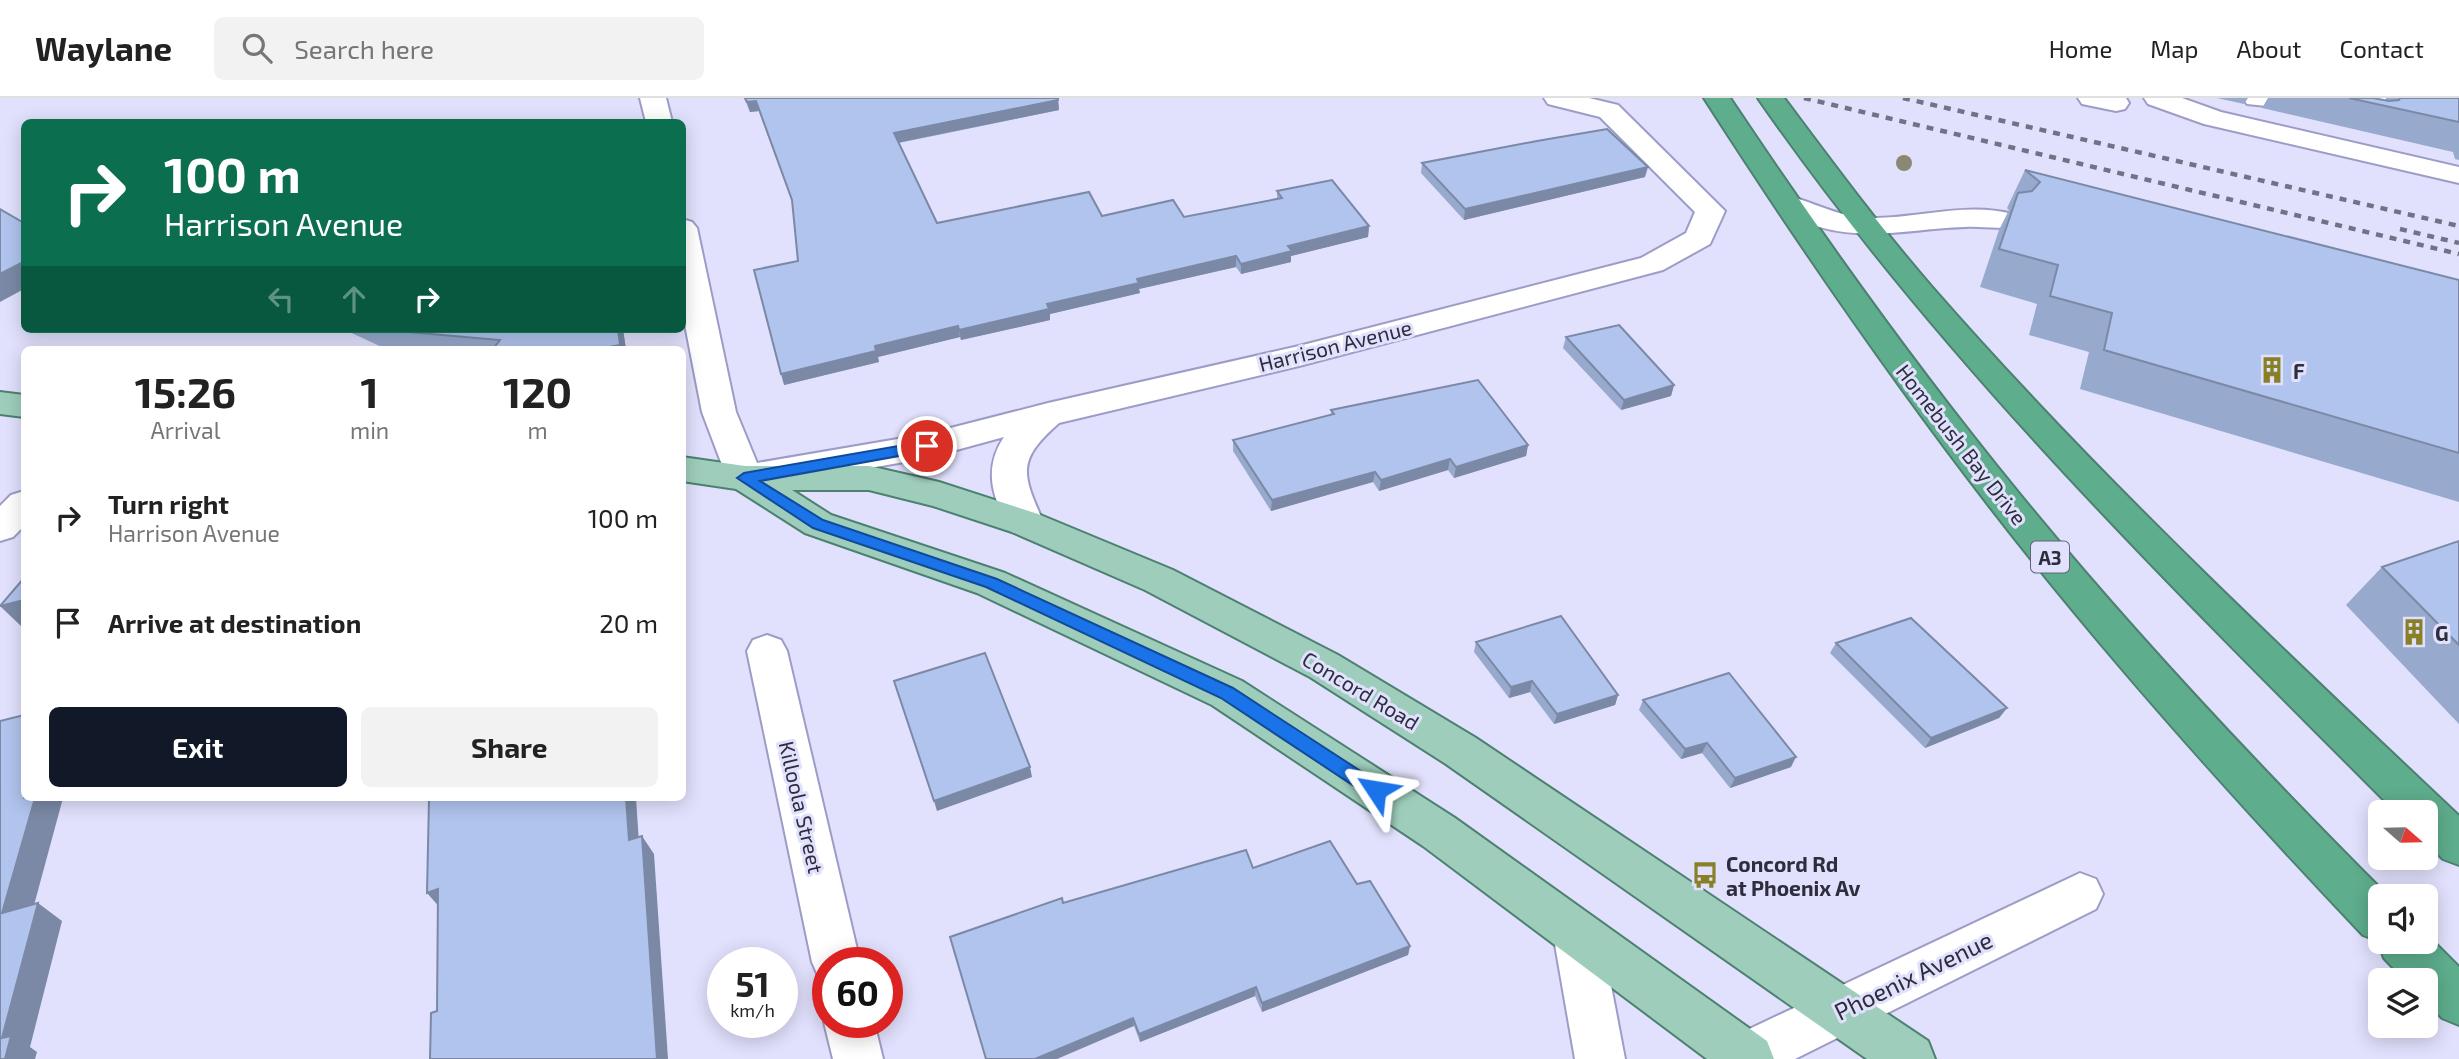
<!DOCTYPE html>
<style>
:root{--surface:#fff;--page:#f2f2f2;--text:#222;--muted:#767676;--line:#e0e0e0;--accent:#111827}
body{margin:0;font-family:"Exo 2",sans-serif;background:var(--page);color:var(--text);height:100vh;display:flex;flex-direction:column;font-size:26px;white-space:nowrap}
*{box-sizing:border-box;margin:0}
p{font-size:23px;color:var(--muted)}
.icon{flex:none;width:38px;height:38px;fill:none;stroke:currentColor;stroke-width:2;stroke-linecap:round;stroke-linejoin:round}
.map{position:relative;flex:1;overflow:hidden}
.panel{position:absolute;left:21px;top:248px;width:665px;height:455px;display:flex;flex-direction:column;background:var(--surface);border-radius:10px;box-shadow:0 4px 18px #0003}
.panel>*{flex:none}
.hud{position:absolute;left:21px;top:21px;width:665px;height:214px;border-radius:10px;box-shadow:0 4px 18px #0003;background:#0b6e4f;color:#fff;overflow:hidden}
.needle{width:46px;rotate:110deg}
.buttons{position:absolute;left:2368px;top:702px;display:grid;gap:14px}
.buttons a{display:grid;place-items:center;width:70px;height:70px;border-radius:10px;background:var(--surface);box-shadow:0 4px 18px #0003;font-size:35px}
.speed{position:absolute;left:707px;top:849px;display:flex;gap:14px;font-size:35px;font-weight:700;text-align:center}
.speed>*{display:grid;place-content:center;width:91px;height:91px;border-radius:50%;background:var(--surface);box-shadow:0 4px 18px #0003;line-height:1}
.speed small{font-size:18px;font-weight:400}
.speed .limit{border:10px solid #d22;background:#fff;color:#111}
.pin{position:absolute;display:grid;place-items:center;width:60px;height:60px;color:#fff;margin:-30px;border:4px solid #fff;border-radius:50%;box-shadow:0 2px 7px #0007}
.me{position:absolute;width:77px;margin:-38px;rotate:303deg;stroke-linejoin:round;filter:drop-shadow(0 0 5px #0008)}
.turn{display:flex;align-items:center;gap:24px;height:147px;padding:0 28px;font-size:32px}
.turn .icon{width:91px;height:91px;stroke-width:2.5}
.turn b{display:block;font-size:49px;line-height:60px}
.lanes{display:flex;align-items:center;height:66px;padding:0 28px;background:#0003;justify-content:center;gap:35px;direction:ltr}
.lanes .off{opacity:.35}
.eta{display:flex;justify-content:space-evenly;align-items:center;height:119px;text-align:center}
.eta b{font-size:42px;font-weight:700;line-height:49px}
.primary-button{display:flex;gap:14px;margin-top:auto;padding:14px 28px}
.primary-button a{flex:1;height:80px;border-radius:10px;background:var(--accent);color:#fff;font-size:28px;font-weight:700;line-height:80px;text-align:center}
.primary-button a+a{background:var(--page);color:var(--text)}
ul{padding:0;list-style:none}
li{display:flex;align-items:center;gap:21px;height:105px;padding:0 28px}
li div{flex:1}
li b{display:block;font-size:26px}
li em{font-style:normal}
header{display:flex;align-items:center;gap:42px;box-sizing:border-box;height:98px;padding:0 35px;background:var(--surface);border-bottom:2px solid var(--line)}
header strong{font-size:33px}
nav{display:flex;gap:38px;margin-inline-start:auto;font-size:24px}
.search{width:490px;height:63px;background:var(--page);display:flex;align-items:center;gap:18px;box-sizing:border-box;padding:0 24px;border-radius:10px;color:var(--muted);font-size:26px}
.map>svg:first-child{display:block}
</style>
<header>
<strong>Waylane</strong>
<div class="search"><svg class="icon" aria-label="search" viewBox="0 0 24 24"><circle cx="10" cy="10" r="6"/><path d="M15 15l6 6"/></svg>Search here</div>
<nav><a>Home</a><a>Map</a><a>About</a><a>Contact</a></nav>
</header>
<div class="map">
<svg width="2459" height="961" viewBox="0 0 2459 961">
<rect width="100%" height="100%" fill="#e1e1fd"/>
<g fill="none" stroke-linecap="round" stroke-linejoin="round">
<defs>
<g id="minor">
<path d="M640,0h26l6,24h-26z"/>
<path d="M1544,0h45l29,7 107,106 -15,33 -47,26 -364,96 -240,57c-42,37 -38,50 -15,100l-6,9 -13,4 -13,-4c-19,-32 -30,-62 -8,-95l-77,21 -182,32 -13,-3 -5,-9 -25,-66 -20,-103v-90l10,3 5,6 39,184 21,51 170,-29 121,-31 251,-57 342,-88 45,-25 9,-21 -95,-95 -52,-13z"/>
<path d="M2078,0h48l3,5 -4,6 -9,2 -34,-7z"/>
<path d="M2144,0h38l39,14 238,55v16l-255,-59 -56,-20z"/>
<path d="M2243,0h78l38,8 1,-8h26l-2,19 -4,6 -9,2 -67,-15 -57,-6z"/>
<path d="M1789,98c29,8 52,22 84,22 47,0 93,-16 140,-4l5,6 -5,6c-15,4 -31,0 -48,1 -59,2 -105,17 -164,-6 -10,-4 -20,-7 -26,-16l4,-6z"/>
<path d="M24,393v35l-11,11 -13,4v-35l11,-11z"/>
<path d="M767,537l14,5 6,11 73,311h-32v19l-9,-3 -7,-16 -65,-311 6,-11z"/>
<path d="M2080,775l16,6 7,15 -7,15 -301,150h-74l7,-20z"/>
<path d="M1577,813l17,7 7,15 24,126h-50l-22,-126 7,-15z"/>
<path d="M828,915v9h46l9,37h-50l-9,-37z"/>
</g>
<g id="major">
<path d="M0,294l24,3v22l-24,-3z"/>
<path d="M682,359l63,9h124l70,16 99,32 135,56 165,85 138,83 452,303 7,18h-68l-421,-295 -136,-87 -165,-87 -133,-58 -79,-26 -64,-16h-77l39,25 174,58 237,108 213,137 312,223 7,18h-67l-284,-213 -211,-141 -235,-112 -172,-60 -69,-44 -54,-8z"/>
</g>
<g id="highway">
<path d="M1704,0h26c90,135 184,267 287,393 116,142 241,275 371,405h-8v46h46v-8l33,33v58l-17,-7 -16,-17v-21h-21l-21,-22 -6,-17 -15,-6c-130,-137 -257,-278 -373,-428 -102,-132 -196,-269 -286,-409z"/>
<path d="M1758,0h26c48,64 95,128 147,188 164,188 347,359 528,530v49l-16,-6 -17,-17v-30h-30c-226,-227 -455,-450 -638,-714z"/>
</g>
</defs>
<use href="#minor" stroke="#9c9cc7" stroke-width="4"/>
<use href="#major" stroke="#4d8071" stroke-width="4"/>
<use href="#highway" stroke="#4d8071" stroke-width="4"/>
<use href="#minor" fill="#fff" fill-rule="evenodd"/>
<use href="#major" fill="#9ecebb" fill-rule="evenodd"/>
<use href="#highway" fill="#5ead8d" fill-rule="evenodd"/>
<g stroke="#727287" stroke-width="4.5" stroke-dasharray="7 7" stroke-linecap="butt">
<path d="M1804,0l655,156"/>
<path d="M1903,0l556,128"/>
<path d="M2400,131l59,14"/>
</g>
</g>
<circle fill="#8a8772" cx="1904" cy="65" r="8"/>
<g fill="#97a9cc">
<path d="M744,0h314l1,12 -160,33 38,80 165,-7 82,1 93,-18v-8l92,35 -1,11 -77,19v6l-50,12 -5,-7 -97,22 1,4 -90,21v6l-89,20 -1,-3 -82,20 1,5 -95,23 14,-124 -5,-57 -34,-93 -9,1z"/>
<path d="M2217,0h31l-4,6z"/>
<path d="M2268,0h105l15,3v-3h71v62l-4,-1 -2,-7 -191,-44z"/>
<path d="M1422,65l223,14 -181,43 -43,-47z"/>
<path d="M2025,72l434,110v222l-379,-113 9,-37 -60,-17 8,-31 -57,-17 19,-57 10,-20 -2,-2z"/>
<path d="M343,231h280l3,21h-233l-7,-1z"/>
<path d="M1566,239l108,48 -3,11 -50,14 -58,-62z"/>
<path d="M1331,312l197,35 -2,11 -72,22 -6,-8 -69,21 -6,-9 -102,29 -38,-60v-11l98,-25z"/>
<path d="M2459,443v183l-113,-119 36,-38z"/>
<path d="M1476,544l142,53 -3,10 -61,19 -24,-32 -21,6 -35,-46z"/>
<path d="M1836,545l171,65 -8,10 -74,30 -95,-95z"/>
<path d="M1643,602l148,67 -61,21 -28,-35 -21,6 -42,-49z"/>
<path d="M1253,770l104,16 53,62 -2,9 -146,57 -7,-16 -115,46 -6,-16 -71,-123z"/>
</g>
<g fill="#7b89a6">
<path d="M1058,2l1,10 -163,33 -2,-10z"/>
<path d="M756,3l3,10 -9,1 -3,-10z"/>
<path d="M1648,69l-3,10 -181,43 1,-11z"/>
<path d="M1369,128l-1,11 -77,19v6l-50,12v-10l47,-18z"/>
<path d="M1236,158v11l-97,22 1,4 -90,21v6l-89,20 -2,-10 178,-51z"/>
<path d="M21,165l3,4v22l-24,13v-28z"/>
<path d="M958,228l2,11 -82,20 1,5 -95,23 -3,-11 94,-28z"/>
<path d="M149,231h10l-7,4z"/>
<path d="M618,231h5l3,21h-32z"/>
<path d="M1674,287l-3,11 -50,14 3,-10z"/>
<path d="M1528,347l-2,11 -72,22 2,-11z"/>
<path d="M1450,361l-2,11 -69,21 2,-11z"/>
<path d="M1375,374l-2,10 -102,29 1,-11z"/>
<path d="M24,502v25l-3,1 -21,-20z"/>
<path d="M1532,583l-2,11 -21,6 2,-11z"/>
<path d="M1618,597l-3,10 -61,19 3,-10z"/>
<path d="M2007,610l-8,10 -74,30 6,-10z"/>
<path d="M1707,645l-5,10 -21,6 4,-10z"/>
<path d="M1796,659l-5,10 -61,21 5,-10z"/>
<path d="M1030,669l2,10 -95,34 -3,-10z"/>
<path d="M35,700h28l-36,133 -25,-18z"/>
<path d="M626,700h10l4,60 -11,-18z"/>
<path d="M642,738l12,18 14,205h-11z"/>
<path d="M438,791l5,22 -16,-18z"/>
<path d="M38,805l24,18 -32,126 7,5 -2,7h-30l-3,-21z"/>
<path d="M1410,848l-2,9 -146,57v-9z"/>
<path d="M1256,889l-1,9 -115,46 -1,-8z"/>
<path d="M1133,920l1,8 -77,33h-22z"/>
</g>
<g fill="#b0c4ed" stroke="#7b89a6" stroke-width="2">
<path d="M745,0h313v2l-164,33 43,90 152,-31 13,24 71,-16 11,17 98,-19 -5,-7 55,-11 37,46 -81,20 4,5 -51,13 -5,-8 -99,23 2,4 -92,21 2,5 -90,21 -1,-4 -83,20 1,5 -95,23 -27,-104 44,-9 -6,-61 -36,-99 -9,1z"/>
<path d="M2349,0h24l16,3 10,-1 1,-2h59v24z"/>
<path d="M1607,31l41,38 -183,42 -43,-46 115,-22z"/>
<path d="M2025,72l434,110v173l-355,-103 8,-37 -62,-17 8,-31 -59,-16 19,-56 14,-2 8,-9z"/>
<path d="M0,111l24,14v41l-3,-1 -21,11z"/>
<path d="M1619,227l55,60 -50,15 -58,-63z"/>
<path d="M374,231h244l2,16 -26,5h-102l8,-10z"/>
<path d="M1478,282l50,65 -72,22 -6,-8 -69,21 -6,-8 -103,28 -39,-60 101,-26 -3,-4z"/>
<path d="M2459,443v104l-77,-78z"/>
<path d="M24,480v22l-24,6z"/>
<path d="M1561,518l57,79 -61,19 -25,-33 -21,6 -35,-45z"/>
<path d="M1911,520l96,90 -76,30 -95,-95z"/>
<path d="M985,555l45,114 -96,34 -40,-120z"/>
<path d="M1729,575l67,84 -61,21 -28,-35 -22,6 -42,-49z"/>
<path d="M24,617v83h11l-33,115 36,-10 -36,135 9,-2 -6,23h-5v-338z"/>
<path d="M432,700h194l3,42 13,-4 15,223h-227l1,-46 6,-2 1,-122 -11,4 2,-94z"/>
<path d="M1330,743l27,43 13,-3 40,65 -148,57 -6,-16 -117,47 -6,-16 -98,41h-49l-36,-122 112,-39 1,5 183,-53 7,18z"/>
</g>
<path fill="#1a73e8" stroke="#114b97" stroke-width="2" d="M927,343l5,2 2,3 -2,4 -172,31 63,39 174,59 236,109 149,97 3,5 -3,6 -6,2 -7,-2 -148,-98 -235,-111 -173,-59 -76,-50 7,-5z"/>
<defs>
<symbol id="building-bare" viewBox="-9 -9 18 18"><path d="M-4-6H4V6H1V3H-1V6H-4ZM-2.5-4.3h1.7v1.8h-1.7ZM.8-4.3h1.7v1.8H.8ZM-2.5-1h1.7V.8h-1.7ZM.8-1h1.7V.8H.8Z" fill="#878027" stroke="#e1e1fd" stroke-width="2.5" paint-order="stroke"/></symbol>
<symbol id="bus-bare" viewBox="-9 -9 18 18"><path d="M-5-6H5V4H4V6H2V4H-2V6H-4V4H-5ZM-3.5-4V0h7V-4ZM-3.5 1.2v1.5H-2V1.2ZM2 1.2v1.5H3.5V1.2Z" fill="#878027" stroke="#e1e1fd" stroke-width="2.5" paint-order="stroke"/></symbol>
</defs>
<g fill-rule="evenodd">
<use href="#building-bare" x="2253" y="253" width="38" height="38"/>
<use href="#building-bare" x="2395" y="515" width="38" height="38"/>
<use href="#bus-bare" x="1686" y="758" width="38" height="38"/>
</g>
<g text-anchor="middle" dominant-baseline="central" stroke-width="6" stroke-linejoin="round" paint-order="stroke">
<rect fill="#e1e1fd" stroke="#636377" stroke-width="2" x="2031" y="443.5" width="38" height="31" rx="5"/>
<g font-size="19" font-weight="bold" fill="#2d2d3e">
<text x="2050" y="459">A3</text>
</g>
<g font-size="21" fill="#2d2d3e" stroke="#e1e1fd">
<text transform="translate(1335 247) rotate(-14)">Harrison Avenue</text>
<text transform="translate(1962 346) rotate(52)">Homebush Bay Drive</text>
<text transform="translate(1361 592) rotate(31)">Concord Road</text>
<text transform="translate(802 709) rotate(77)">Killoola Street</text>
</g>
<g font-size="21" font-weight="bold" fill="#2d2d3e" stroke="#e1e1fd" text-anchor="start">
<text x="2293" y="272">F</text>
<text x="2435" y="534">G</text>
<text x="1726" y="765">Concord Rd<tspan x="1726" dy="24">at Phoenix Av</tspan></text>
</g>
<g font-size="24" fill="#2d2d3e" stroke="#e1e1fd">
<text transform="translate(1913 877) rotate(-26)">Phoenix Avenue</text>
</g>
</g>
</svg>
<div class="buttons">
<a><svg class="needle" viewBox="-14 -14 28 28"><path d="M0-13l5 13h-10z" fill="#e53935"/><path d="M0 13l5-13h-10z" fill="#767676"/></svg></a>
<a><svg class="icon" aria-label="sound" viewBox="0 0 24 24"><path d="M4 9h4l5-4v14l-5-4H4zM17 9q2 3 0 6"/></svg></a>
<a><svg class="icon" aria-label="layers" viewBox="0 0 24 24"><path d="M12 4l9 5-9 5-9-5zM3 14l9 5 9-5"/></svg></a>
</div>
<div class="speed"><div>51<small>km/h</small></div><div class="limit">60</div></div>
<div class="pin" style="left:927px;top:348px;background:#d93025"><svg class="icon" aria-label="arrive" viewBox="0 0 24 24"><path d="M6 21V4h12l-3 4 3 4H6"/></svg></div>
<svg class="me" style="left:1376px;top:692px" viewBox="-20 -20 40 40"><path d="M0-17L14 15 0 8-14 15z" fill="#1a73e8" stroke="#fff" stroke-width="4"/></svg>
<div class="hud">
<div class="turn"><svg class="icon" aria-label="right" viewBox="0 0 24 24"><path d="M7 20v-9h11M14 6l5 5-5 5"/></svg><div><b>100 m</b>Harrison Avenue</div></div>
<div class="lanes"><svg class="icon off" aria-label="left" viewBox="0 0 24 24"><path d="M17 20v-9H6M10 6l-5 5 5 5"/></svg><svg class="icon off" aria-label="ahead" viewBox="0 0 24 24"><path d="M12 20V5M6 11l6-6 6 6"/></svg><svg class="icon" aria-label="right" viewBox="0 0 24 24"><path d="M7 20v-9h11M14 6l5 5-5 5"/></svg></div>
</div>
<section class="panel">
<div class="eta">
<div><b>15:26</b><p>Arrival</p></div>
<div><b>1</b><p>min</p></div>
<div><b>120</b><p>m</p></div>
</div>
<ul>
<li><svg class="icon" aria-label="right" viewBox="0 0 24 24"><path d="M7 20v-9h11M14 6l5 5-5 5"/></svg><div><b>Turn right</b><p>Harrison Avenue</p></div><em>100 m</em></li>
<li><svg class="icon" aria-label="arrive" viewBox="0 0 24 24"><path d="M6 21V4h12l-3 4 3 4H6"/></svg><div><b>Arrive at destination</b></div><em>20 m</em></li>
</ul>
<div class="primary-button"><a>Exit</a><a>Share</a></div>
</section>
</div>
